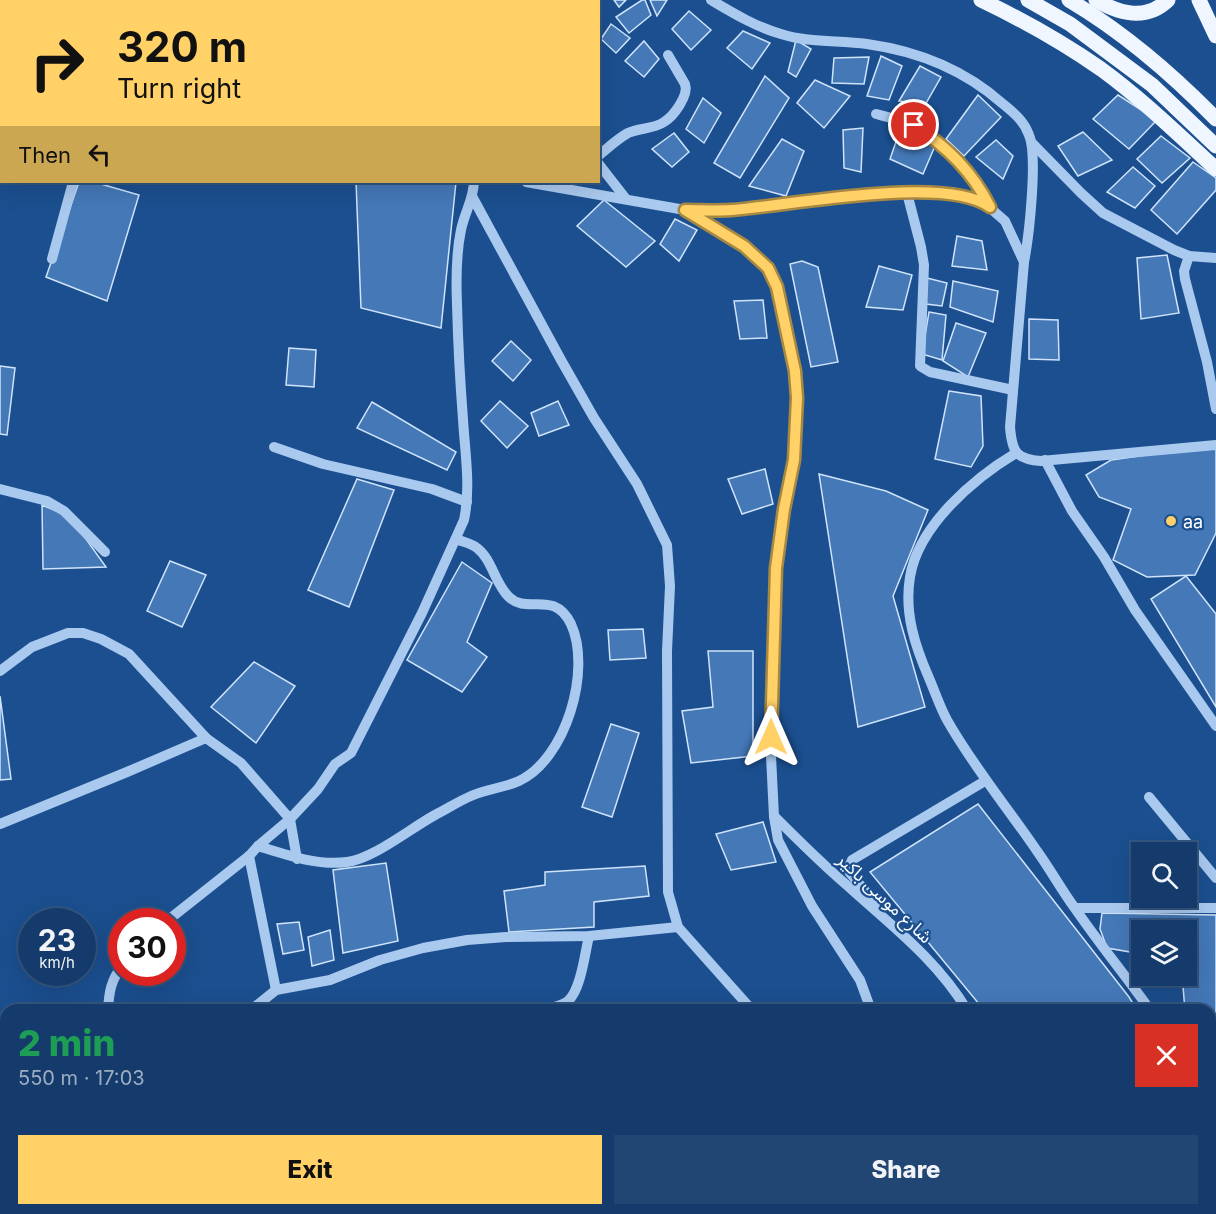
<!DOCTYPE html>
<meta charset="utf-8">
<style>
:root{--surface:#143b6b;--page:#214673;--text:#f1f3f6;--muted:#9dadc1;--line:#33557e;--accent:#ffd166}
body{margin:0;font-family:Inter,"Noto Sans Arabic",sans-serif;background:var(--page);color:var(--text);height:100vh;display:flex;flex-direction:column;font-size:22px;white-space:nowrap}
*{box-sizing:border-box;margin:0}
p{font-size:20px;color:var(--muted)}
.icon{flex:none;width:33px;height:33px;fill:none;stroke:currentColor;stroke-width:2;stroke-linecap:round;stroke-linejoin:round}
.map{position:relative;flex:1;overflow:hidden}
.sheet{position:absolute;left:0px;top:1004px;width:1216px;height:212px;display:flex;flex-direction:column;background:var(--surface);border-radius:18px 18px 0 0;box-shadow:0 6px 24px #0002,0 0 0 2px var(--line)}
.sheet>*{flex:none}
.guide{position:absolute;left:0px;top:0px;width:600px;height:183px;box-shadow:0 6px 24px #0002,0 0 0 2px var(--line);background:#ffd166;color:#111;overflow:hidden}
.fabs{position:absolute;left:1131px;top:842px;display:grid;gap:12px}
.fabs a{display:grid;place-items:center;width:66px;height:66px;border-radius:0px;background:var(--surface);box-shadow:0 6px 24px #0002,0 0 0 2px var(--line);font-size:30px}
.speed{position:absolute;left:18px;top:908px;display:flex;gap:12px;font-size:30px;font-weight:700;text-align:center}
.speed>*{display:grid;place-content:center;width:78px;height:78px;border-radius:50%;background:var(--surface);box-shadow:0 6px 24px #0002,0 0 0 2px var(--line);line-height:1}
.speed small{font-size:15px;font-weight:400}
.speed .limit{border:9px solid #d22;background:#fff;color:#111}
.pin{position:absolute;display:grid;place-items:center;width:51px;height:51px;color:#fff;margin:-26px;border:3px solid #fff;border-radius:50%;box-shadow:0 2px 6px #0007}
.me{position:absolute;width:66px;margin:-33px;rotate:0deg;stroke-linejoin:round;filter:drop-shadow(0 0 4px #0008)}
.turn{display:flex;align-items:center;gap:21px;height:126px;padding:0 18px;font-size:27px}
.turn .icon{width:78px;height:78px;stroke-width:2.5}
.turn b{display:block;font-size:42px;line-height:51px}
.then{display:flex;align-items:center;height:57px;padding:0 18px;background:#0003;gap:12px;font-size:22px}
.round{display:grid;place-items:center;flex:none;width:63px;height:63px;border-radius:0px;background:var(--page)}
.summary{display:flex;align-items:center;justify-content:space-between;height:102px;padding:0 18px}
h1{font-size:36px;font-weight:800;line-height:45px;color:#1e9e55}
.cta{display:flex;gap:12px;margin-top:auto;padding:12px 18px}
.cta a{flex:1;height:69px;border-radius:0px;background:var(--accent);color:#111;font-size:24px;font-weight:800;line-height:69px;text-align:center}
.cta a+a{background:var(--page);color:var(--text)}
.map>svg:first-child{display:block}
</style>
<div class="map">
<svg width="1216" height="1214" viewBox="0 0 1216 1214">
<rect width="100%" height="100%" fill="#1b4f8f"/>
<g fill="#4478b7" stroke="#cfe3fa" stroke-width="1.5">
<path d="M194,0h46v2h-45z"/>
<path d="M557,0h36l1,2h-39z"/>
<path d="M614,0h12l-7,7z"/>
<path d="M642,0h3l6,15 -22,18 -13,-16z"/>
<path d="M650,0h17l-10,16z"/>
<path d="M689,11l22,19 -20,20 -19,-21z"/>
<path d="M611,24l19,14 -14,15 -15,-14z"/>
<path d="M743,31l27,12 -18,26 -25,-21z"/>
<path d="M796,40l15,9 -15,28 -8,-5z"/>
<path d="M644,41l15,18 -15,18 -19,-16z"/>
<path d="M881,56l21,10 -13,34 -22,-4z"/>
<path d="M869,57l-5,27 -32,-1 2,-25z"/>
<path d="M920,66l21,11 -16,28 -26,-4z"/>
<path d="M765,76l24,22 -49,80 -26,-15z"/>
<path d="M815,80l35,16 -26,32 -27,-25z"/>
<path d="M978,95l23,22 -37,39 -18,-17z"/>
<path d="M1118,95l39,25 -28,29 -36,-30z"/>
<path d="M703,98l18,15 -17,30 -18,-14z"/>
<path d="M863,128l-2,44 -17,-4 -1,-38z"/>
<path d="M900,130l35,16 -12,28 -33,-15z"/>
<path d="M1083,132l29,28 -34,16 -20,-30z"/>
<path d="M674,133l15,19 -17,15 -20,-18z"/>
<path d="M1161,136l29,22 -28,25 -25,-24z"/>
<path d="M782,139l22,12 -18,45 -37,-10z"/>
<path d="M996,140l17,16 -10,23 -27,-22z"/>
<path d="M1193,162l23,16v12l-39,44 -26,-24z"/>
<path d="M1133,167l22,19 -20,22 -28,-16z"/>
<path d="M79,182h15l45,13 -32,106 -61,-24z"/>
<path d="M356,182h100l-15,146 -80,-20z"/>
<path d="M604,200l51,41 -29,26 -49,-41z"/>
<path d="M675,219l22,11 -18,31 -19,-17z"/>
<path d="M957,236l25,5 5,29 -35,-4z"/>
<path d="M1167,255l12,58 -38,6 -4,-61z"/>
<path d="M802,261l16,6 20,95 -27,5 -21,-103z"/>
<path d="M879,266l33,9 -9,35 -37,-3z"/>
<path d="M927,278l20,5 -5,23 -16,-2z"/>
<path d="M953,281l45,10 -5,31 -43,-15z"/>
<path d="M763,300l4,38 -27,1 -6,-38z"/>
<path d="M929,312l17,3 -4,45 -20,-6z"/>
<path d="M1029,319l29,1 1,40 -30,-1z"/>
<path d="M956,323l30,10 -18,44 -25,-16z"/>
<path d="M511,341l20,19 -18,21 -21,-20z"/>
<path d="M289,348l27,2 -2,37 -28,-2z"/>
<path d="M0,366l15,2 -8,67 -7,-1z"/>
<path d="M949,391l32,5 2,50 -12,21 -36,-8z"/>
<path d="M500,401l28,25 -21,22 -26,-27z"/>
<path d="M558,401l11,24 -30,11 -8,-23z"/>
<path d="M372,402l84,50 -9,18 -90,-42z"/>
<path d="M1196,448l20,1v84l-21,42 -48,2 -34,-17 18,-51 -32,-12 -13,-22 25,-15z"/>
<path d="M765,469l8,35 -31,10 -14,-35z"/>
<path d="M819,474l67,17 42,19 -35,86 32,111 -67,20z"/>
<path d="M357,479l37,11 -45,117 -41,-17z"/>
<path d="M42,505l19,8 20,19 25,35 -63,2z"/>
<path d="M170,561l36,14 -24,52 -35,-16z"/>
<path d="M462,562l30,21 -25,59 20,15 -25,35 -55,-32z"/>
<path d="M1186,576l30,38v93l-65,-108z"/>
<path d="M643,629l3,29 -36,2 -2,-30z"/>
<path d="M708,651h45v105l-62,7 -9,-52 31,-4z"/>
<path d="M254,662l41,24 -39,57 -45,-36z"/>
<path d="M0,696l11,83 -11,1z"/>
<path d="M611,724l28,9 -27,84 -30,-10z"/>
<path d="M978,804l151,193 8,13h-153l-114,-138z"/>
<path d="M763,822l13,40 -45,8 -15,-36z"/>
<path d="M386,863l12,78 -55,12 -10,-83z"/>
<path d="M645,866l4,30 -55,6v25l-85,5 -5,-41 41,-6v-13z"/>
<path d="M1102,913l114,2v156l-6,-6v-55h-25l-3,-35h4v-45h-44v24l-35,-6 -7,-19z"/>
<path d="M299,922l5,28 -21,4 -6,-30z"/>
<path d="M330,930l4,30 -22,6 -4,-29z"/>
<path d="M1210,1100h6v103l-6,1z"/>
<path d="M1056,1209h102l-53,5h-48z"/>
</g>
<g fill="none" stroke-linecap="round" stroke-linejoin="round">
<g stroke="#a9c9ee" stroke-width="10">
<path d="M14,0l1,2"/>
<path d="M66,0v2"/>
<path d="M256,0v2"/>
<path d="M491,0l1,2"/>
<path d="M711,0c22,13 45,27 70,34 28,9 58,6 86,10 50,7 98,26 136,60 11,9 21,17 26,31 9,21 0,102 -5,127"/>
<path d="M0,35h2"/>
<path d="M876,114c12,3 25,6 36,11 35,15 62,49 78,82"/>
<path d="M1032,143l49,50 22,20 71,37 15,6 27,2"/>
<path d="M598,156c10,-8 19,-17 30,-23 11,-5 26,-4 36,-11 10,-6 25,-27 21,-38l-17,-29"/>
<path d="M598,163l28,36"/>
<path d="M526,182l159,28h46l109,-13 58,-4h33l38,3 13,5 23,20 19,41 -14,165c2,25 6,32 31,34l175,-16"/>
<path d="M907,193l14,54 3,18 -4,101 10,6 83,18"/>
<path d="M473,198l88,162 33,58 43,66 30,61 3,41 -3,65 1,241 10,35 74,83"/>
<path d="M685,210l59,36 24,22 9,19 6,25 12,59 2,27 -3,62 -10,49 -8,59 -1,62 -4,51v75l3,61 4,23 34,66 48,74 11,30"/>
<path d="M1189,256l-5,15 1,8 22,83 9,47"/>
<path d="M52,259l21,-77"/>
<path d="M274,447l49,17 109,25 35,13"/>
<path d="M1016,453c-42,25 -98,73 -106,124 -6,36 5,69 19,101 6,14 11,29 18,42 26,46 60,87 90,131 13,18 24,38 37,56 24,35 51,68 76,103"/>
<path d="M1045,460l27,51 32,46 31,53 81,116"/>
<path d="M0,489l47,12 17,10 41,41"/>
<path d="M0,671l32,-24 36,-14h15l18,6 28,15 77,84 35,25 49,56 7,40"/>
<path d="M1149,797l67,81"/>
<path d="M775,817c24,24 48,48 74,70 42,38 88,73 118,123"/>
<path d="M0,824l127,-52 79,-34"/>
<path d="M258,846c29,9 59,20 89,16 26,-3 64,-34 88,-47 12,-6 24,-14 36,-19 15,-7 33,-8 48,-15 47,-22 73,-111 52,-157 -17,-35 -44,-9 -62,-27 -14,-13 -17,-38 -32,-49 -6,-5 -15,-6 -21,-9"/>
<path d="M249,856l27,134"/>
<path d="M878,906l-28,-33 -2,-4 4,-9 133,-79"/>
<path d="M1075,908h141"/>
<path d="M167,921l82,-65 9,-10 32,-27 28,-30 17,-25 16,-11 71,-140 42,-93c7,-33 1,-67 -1,-101 -3,-38 -5,-77 -6,-115 -1,-24 -1,-50 4,-74 4,-19 12,-29 13,-48"/>
<path d="M108,1010c1,-18 3,-30 14,-44"/>
<path d="M251,1010l25,-20 54,-10 50,-20 43,-12 44,-8 39,-3 83,-1 89,-9"/>
<path d="M540,1010c9,-2 21,-3 28,-9 13,-11 17,-49 21,-65"/>
<path d="M250,1209l6,5"/>
<path d="M837,1209v5"/>
<path d="M1032,1209v5"/>
<path d="M918,1214v-5"/>
</g>
<g stroke="#f0f6ff" stroke-width="15">
<path d="M981,0c42,20 81,42 120,69 41,30 78,66 115,100"/>
<path d="M1028,0l42,24 82,61 64,61"/>
<path d="M1069,0c54,32 103,74 147,119"/>
<path d="M1096,0c24,14 50,21 72,0"/>
<path d="M1199,0l17,36"/>
</g>
</g>
<g fill="none" stroke-linecap="round" stroke-linejoin="round">
<defs>
<path id="route" d="M771,737l5,-169 8,-59 10,-49 3,-62 -2,-27 -18,-84 -9,-19 -24,-22 -59,-36c16,0 31,1 46,0 57,-4 215,-36 259,-3 -18,-36 -43,-60 -76,-82"/>
</defs>
<use href="#route" stroke="#a68842" stroke-width="15"/>
<use href="#route" stroke="#ffd166" stroke-width="10"/>
</g>
<circle fill="#ffd166" stroke="#1b4f8f" stroke-width="2" cx="1171" cy="521" r="6"/>
<g text-anchor="middle" dominant-baseline="central" stroke-width="4.5" stroke-linejoin="round" paint-order="stroke">
<g font-size="18" fill="#fff" stroke="#1b4f8f" text-anchor="start">
<text x="1183" y="521">aa</text>
</g>
<g font-size="18" fill="#fff" stroke="#1b4f8f">
<text transform="translate(885 898) rotate(43)">شارع موسى باكير</text>
</g>
</g>
</svg>
<div class="fabs">
<a><svg class="icon" aria-label="search" viewBox="0 0 24 24"><circle cx="10" cy="10" r="6"/><path d="M15 15l6 6"/></svg></a>
<a><svg class="icon" aria-label="layers" viewBox="0 0 24 24"><path d="M12 4l9 5-9 5-9-5zM3 14l9 5 9-5"/></svg></a>
</div>
<div class="speed"><div>23<small>km/h</small></div><div class="limit">30</div></div>
<div class="pin" style="left:914px;top:125px;background:#d93025"><svg class="icon" aria-label="arrive" viewBox="0 0 24 24"><path d="M6 21V4h12l-3 4 3 4H6"/></svg></div>
<svg class="me" style="left:771px;top:737px" viewBox="-20 -20 40 40"><path d="M0-17L14 15 0 8-14 15z" fill="#ffd166" stroke="#fff" stroke-width="4"/></svg>
<div class="guide">
<div class="turn"><svg class="icon" aria-label="right" viewBox="0 0 24 24"><path d="M7 20v-9h11M14 6l5 5-5 5"/></svg><div><b>320 m</b>Turn right</div></div>
<div class="then">Then<svg class="icon" aria-label="left" viewBox="0 0 24 24"><path d="M17 20v-9H6M10 6l-5 5 5 5"/></svg></div>
</div>
<section class="sheet">
<div class="summary"><div><h1>2 min</h1><p>550 m · 17:03</p></div><a class="round" style="background:#d93025;color:#fff"><svg class="icon" aria-label="close" viewBox="0 0 24 24"><path d="M6 6l12 12M18 6L6 18"/></svg></a></div>
<div class="cta"><a>Exit</a><a>Share</a></div>
</section>
</div>
